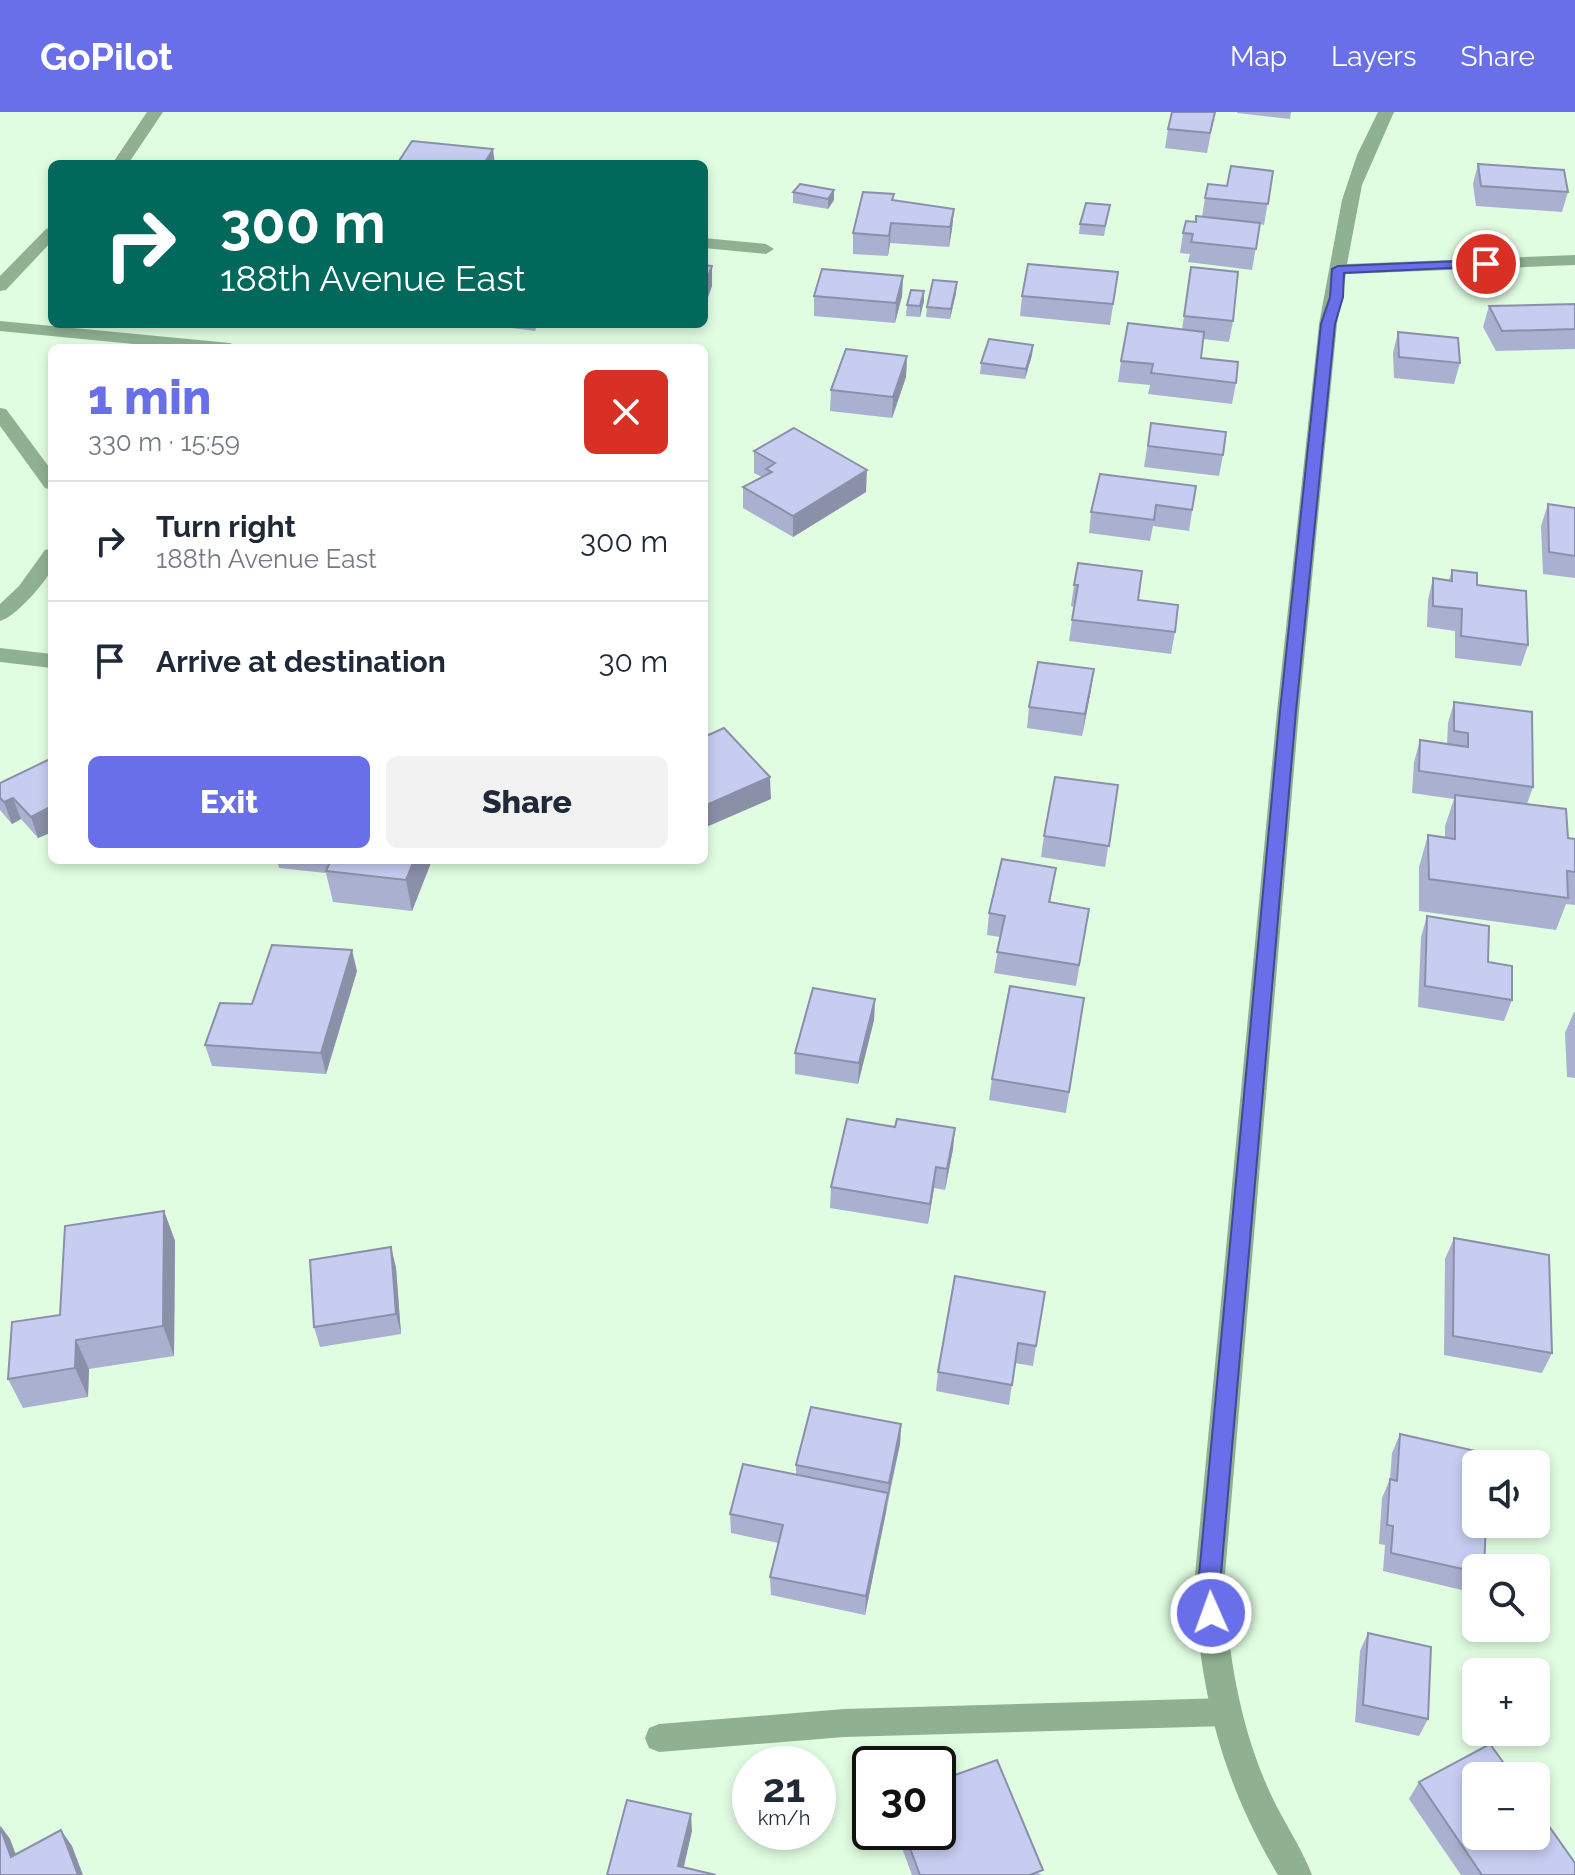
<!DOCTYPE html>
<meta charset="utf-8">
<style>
:root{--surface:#fff;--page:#f2f2f3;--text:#1f2937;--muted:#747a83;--line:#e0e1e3;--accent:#696fe8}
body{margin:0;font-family:Raleway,sans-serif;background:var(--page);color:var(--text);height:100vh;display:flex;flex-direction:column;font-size:30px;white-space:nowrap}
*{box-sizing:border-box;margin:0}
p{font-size:26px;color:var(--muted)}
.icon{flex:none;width:44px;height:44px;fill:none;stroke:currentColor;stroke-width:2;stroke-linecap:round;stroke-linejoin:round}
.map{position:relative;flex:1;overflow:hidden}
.panel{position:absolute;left:48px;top:232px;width:660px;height:520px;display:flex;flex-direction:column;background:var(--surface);border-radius:12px;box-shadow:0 4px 12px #0003}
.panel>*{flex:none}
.guide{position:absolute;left:48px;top:48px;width:660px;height:168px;border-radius:12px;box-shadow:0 4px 12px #0003;background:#00695c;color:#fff;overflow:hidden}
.buttons{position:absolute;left:1462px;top:1338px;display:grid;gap:16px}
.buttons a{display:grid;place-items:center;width:88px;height:88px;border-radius:12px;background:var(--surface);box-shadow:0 4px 12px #0003;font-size:40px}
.speed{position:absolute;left:732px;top:1634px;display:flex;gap:16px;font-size:40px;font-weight:700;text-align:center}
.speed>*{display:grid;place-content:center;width:104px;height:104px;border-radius:50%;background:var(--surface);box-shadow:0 4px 12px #0003;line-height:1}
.speed small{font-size:20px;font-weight:400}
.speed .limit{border:4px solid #111;border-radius:12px;background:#fff;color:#111}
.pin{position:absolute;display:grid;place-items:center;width:68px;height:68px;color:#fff;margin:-34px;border:4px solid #fff;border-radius:50%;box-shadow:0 2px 8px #0007}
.me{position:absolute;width:88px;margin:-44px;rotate:358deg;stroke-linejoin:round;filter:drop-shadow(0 0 6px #0008)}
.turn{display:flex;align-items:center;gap:28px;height:168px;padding:0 40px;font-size:36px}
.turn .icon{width:104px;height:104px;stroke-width:2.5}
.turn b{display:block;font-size:56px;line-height:68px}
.round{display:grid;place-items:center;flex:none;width:84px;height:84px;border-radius:12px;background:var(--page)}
.headline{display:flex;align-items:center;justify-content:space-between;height:136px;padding:0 40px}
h1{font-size:48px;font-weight:800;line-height:60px;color:var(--accent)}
.action{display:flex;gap:16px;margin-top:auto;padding:16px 40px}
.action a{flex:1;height:92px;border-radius:12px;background:var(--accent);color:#fff;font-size:32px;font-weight:800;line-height:92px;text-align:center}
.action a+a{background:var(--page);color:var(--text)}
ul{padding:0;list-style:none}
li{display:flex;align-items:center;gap:24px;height:120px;padding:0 40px;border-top:2px solid var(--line)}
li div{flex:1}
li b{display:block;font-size:30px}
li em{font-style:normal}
header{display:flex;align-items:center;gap:48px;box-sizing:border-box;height:112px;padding:0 40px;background:var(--accent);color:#fff}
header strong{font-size:38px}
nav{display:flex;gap:44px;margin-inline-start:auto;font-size:28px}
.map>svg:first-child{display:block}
</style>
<header>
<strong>GoPilot</strong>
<nav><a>Map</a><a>Layers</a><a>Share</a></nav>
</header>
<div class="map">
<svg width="1575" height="1763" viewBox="0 0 1575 1763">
<rect width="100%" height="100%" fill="#e0fde2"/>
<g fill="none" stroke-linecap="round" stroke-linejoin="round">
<path fill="#8fb192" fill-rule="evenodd" d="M1227,1586l10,4 4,10 -4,10 -10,4 -383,11 -185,15 -10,-4 -4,-10 4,-10 10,-4 185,-15z"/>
<g fill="#8fb192" fill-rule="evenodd">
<path d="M147,0h16l-35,52h-16z"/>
<path d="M1378,0h16l-32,73 -15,79 228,-9v10l-229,9 -9,50 -38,387 -75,875c5,70 15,135 43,200 13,31 33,58 45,89h-34c-57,-96 -77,-180 -84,-289l83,-875 42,-387 23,-124 15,-45z"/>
<path d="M52,115v14l-46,49 -6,1v-15l46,-47z"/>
<path d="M704,126l62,6 8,5 -8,5 -62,-6z"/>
<path d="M0,209l230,22 9,5h-64l-175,-17z"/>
<path d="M0,296l6,1 46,62v19l-7,-2 -45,-62z"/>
<path d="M52,436c0,6 1,15 0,20 -6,15 -38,50 -52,53v-17l19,-18 26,-36z"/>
<path d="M0,536l52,6v14l-52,-6z"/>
</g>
</g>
<g fill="#aab0cf">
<path d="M1215,0l-8,41 -42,-5 3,-19z"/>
<path d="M1237,0h54l-1,7 -53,-6z"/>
<path d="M1478,52l90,28 -6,20 -86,-6 -3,-22z"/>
<path d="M1273,59l-9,54 -4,-1 -8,46 -64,-8 2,-8 -10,-1 3,-20 19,-16 3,-19 22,-12z"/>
<path d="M793,80l41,8 -6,9 -35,-6z"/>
<path d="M893,88l61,9 -2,20 -3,18 -59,-4 -2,13 -35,-2v-21z"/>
<path d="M1110,93l-6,31 -25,-2 1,-10z"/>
<path d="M1191,155l42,54 -4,21 -26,-3 -2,19 35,25 -4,21 -84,-10 2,-9 -32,-3 3,-21 61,-31z"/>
<path d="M1118,160l-8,53 -90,-9 2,-20z"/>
<path d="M903,164l-1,20 -7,27 -81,-7v-20z"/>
<path d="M956,181l-6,26 -24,-2 1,-10z"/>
<path d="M924,189l-4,16 -14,-1 1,-11z"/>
<path d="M1575,192v45l-79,2 -13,-24 6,-21z"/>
<path d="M496,212h42l-3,7 -39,-5z"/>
<path d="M1398,220l62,31 -6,21 -60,-6 -1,-25z"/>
<path d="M1033,233l-1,10 -7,24 -45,-5 1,-11z"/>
<path d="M907,244l-1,21 -14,41 -62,-7 1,-21z"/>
<path d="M1151,311l72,32 -4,21 -75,-9z"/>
<path d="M754,339l112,41 -73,45 -50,-29v-21l19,-10 -8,-4z"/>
<path d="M1196,374l-7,45 -36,-5 -3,15 -61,-8 2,-21z"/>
<path d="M1548,392l27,4v70l-32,-4 -2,-48z"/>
<path d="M1452,458l25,15 51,60 -7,21 -66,-8v-27l-28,-4 1,-27 5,-22 16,2z"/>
<path d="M1074,473l64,15 37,32 -4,22 -102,-13 5,-34 -3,-1z"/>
<path d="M1091,578l-9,46 -55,-8 2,-21z"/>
<path d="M1454,590l79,85 -6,17 41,34 7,1v66l-9,-1 -10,26 -137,-19v-44l9,-32 17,3v-12l9,-27 -42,-6 2,-31 6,-22 27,4 1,-21z"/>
<path d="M52,646v74l-14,6 -17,-19 -9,5 -12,-14v-27z"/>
<path d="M1118,673l-13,82 -64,-10 3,-21z"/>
<path d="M277,748h155l-20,51 -79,-9 -7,-29 -47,-5z"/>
<path d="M1056,756l-6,35 39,6 -13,77 -82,-13 6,-36 -13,-2 2,-22z"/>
<path d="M1427,804l61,46 24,38 -8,21 -86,-14 3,-70z"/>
<path d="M357,859l-31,103 -114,-8 -7,-21z"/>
<path d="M1084,886l-18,115 -77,-13 3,-21z"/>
<path d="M875,887l-1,21 -16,64 -63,-10v-21z"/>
<path d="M1574,900h1v66l-8,-1 -2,-44z"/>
<path d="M953,1037l-8,41 -11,-2 -6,36 -98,-16 1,-21z"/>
<path d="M164,1099l11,30 -1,115 -85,13 -1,28 -65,11 -15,-29 52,-64z"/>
<path d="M1454,1126l98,115 -10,20 -98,-18 1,-96z"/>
<path d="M391,1135l5,21 5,66 -81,13 -6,-20z"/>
<path d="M955,1164l81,70 -3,20 -18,-3 -6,42 -73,-14 2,-19z"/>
<path d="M901,1312l-1,20 -35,171 -94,-20 -1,-18 8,-34 -47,-10 -1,-19 66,-39v-10z"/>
<path d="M1400,1322l76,134v21l-2,4 -91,-22 2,-26 -6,-1 3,-46 8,-19 2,-26z"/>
<path d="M1368,1521l60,86 -9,17 -64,-14 5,-71z"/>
<path d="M1419,1670l156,93h-114l-52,-76z"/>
<path d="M896,1720h42l104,43h-130z"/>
</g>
<g fill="#8b90a9">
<path d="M493,37l2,15h-11z"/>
<path d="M834,78v10l-6,9v-10z"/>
<path d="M954,97l-2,20 -3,18 1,-20z"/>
<path d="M891,111l-1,20 -2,13 1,-20z"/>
<path d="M712,154v20l-8,23v-22z"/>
<path d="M903,164l-1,20 -7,27 1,-20z"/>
<path d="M957,170l-1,11 -6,26 1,-10z"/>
<path d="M924,179v10l-4,16v-11z"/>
<path d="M1033,233l-1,10 -7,24 1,-10z"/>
<path d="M907,244l-1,21 -14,41 1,-21z"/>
<path d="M867,358l-1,22 -73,45v-21z"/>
<path d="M1094,557l-3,21 -9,46 3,-22z"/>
<path d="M770,665l1,22 -67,29v-22z"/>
<path d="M13,686l8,21 -9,5 -8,-22z"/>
<path d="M52,694v26l-14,6 -7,-21z"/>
<path d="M414,748h18l-20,51 -6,-31z"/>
<path d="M352,838l5,21 -31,103 -5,-21z"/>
<path d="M875,887l-1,21 -16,64 1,-21z"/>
<path d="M955,1016l-2,21 -8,41 2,-21z"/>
<path d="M936,1055l-2,21 -6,36 2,-20z"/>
<path d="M164,1099l11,30 -1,115 -11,-30z"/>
<path d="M391,1135l5,21 5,66 -5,-20z"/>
<path d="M76,1228l13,29 -1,28 -13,-29z"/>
<path d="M901,1312l-1,20 -13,58 2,-19z"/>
<path d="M888,1381l-2,19 -21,103 1,-19z"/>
<path d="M691,1702l1,17 -10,44 -4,-9z"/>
<path d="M0,1713l10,14 13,34 -12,-16z"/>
<path d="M61,1718l11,16 11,29h-5z"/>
</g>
<g fill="#c6cdf1" stroke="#8b90a9" stroke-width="2">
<path d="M1172,0h43l-5,21 -42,-4z"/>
<path d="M412,29l81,8 -9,15h-43v-1l-15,-2 -2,3h-27z"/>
<path d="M1478,52l86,6 4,22 -87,-6z"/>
<path d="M1231,54l42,5 -5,33 -63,-6 3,-14 19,2z"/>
<path d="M800,72l34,6 -6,9 -35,-7z"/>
<path d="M863,80l31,2 -2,6 62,9 -4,18 -59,-4 -2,13 -36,-3z"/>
<path d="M1086,91l24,2 -5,21 -25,-2z"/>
<path d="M1196,104l64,7 -4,26 -65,-7 2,-8 -10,-1 3,-12 10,1z"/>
<path d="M1028,152l90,8 -5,32 -91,-8z"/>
<path d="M704,153l8,1 -8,21z"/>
<path d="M1191,155l47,5 -5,49 -49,-5z"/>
<path d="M822,157l81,7 -7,27 -82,-7z"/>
<path d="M933,168l24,2 -6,27 -24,-2z"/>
<path d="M911,178l13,1 -4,15 -13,-1z"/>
<path d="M1575,192v25l-73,2 -13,-25z"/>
<path d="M1128,211l76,9 -3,26 37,4 -2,21 -85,-10 2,-9 -32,-3z"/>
<path d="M1398,220l60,6 2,25 -61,-6z"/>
<path d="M989,227l44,6 -7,24 -45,-6z"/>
<path d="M846,237l61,7 -14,41 -62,-7z"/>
<path d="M1151,311l75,9 -3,23 -75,-9z"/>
<path d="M794,316l73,42 -74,46 -50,-29 29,-15 -6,-3 9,-6 -21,-12z"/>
<path d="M1100,362l96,12 -4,24 -36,-5 -2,15 -63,-8z"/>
<path d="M1548,392l27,4v48l-26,-4z"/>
<path d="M1078,451l64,8 -4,29 40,5 -3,27 -103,-12 6,-35h-4z"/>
<path d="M1452,458l25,3v12l49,6 2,54 -67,-9 1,-27 -29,-3v-28l19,3z"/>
<path d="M1038,550l56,7 -9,45 -56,-7z"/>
<path d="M1454,590l78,10 1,75 -114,-16 1,-31 48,7v-14l-14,-2z"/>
<path d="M724,616l46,49 -66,29v-69z"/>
<path d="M52,646v48l-21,11 -18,-19 -9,4 -4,-4v-15z"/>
<path d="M1055,665l63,8 -9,61 -65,-10z"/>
<path d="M1455,683l111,14 2,29 7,1v33l-8,-1 1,27 -139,-19 -1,-44 27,4z"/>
<path d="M1002,747l54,9 -7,34 40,7 -10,56 -82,-13 8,-36 -16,-3z"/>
<path d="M331,748h83l-8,20 -80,-9z"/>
<path d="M1427,804l62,10 -1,36 24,4v34l-87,-14z"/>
<path d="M272,833l80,5 -31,103 -116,-8 15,-42 32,1z"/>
<path d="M1010,874l74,12 -15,94 -77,-13z"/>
<path d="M813,876l62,11 -16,64 -64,-10z"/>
<path d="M847,1007l48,8 2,-8 58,9 -8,41 -11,-2 -6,37 -99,-17z"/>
<path d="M164,1099l-1,115 -87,14 -1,28 -67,11 4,-57 48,-7 5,-89z"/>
<path d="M1454,1126l95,17 3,98 -99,-17z"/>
<path d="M391,1135l5,67 -82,13 -4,-67z"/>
<path d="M955,1164l90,16 -9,54 -18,-3 -6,42 -74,-13z"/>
<path d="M811,1295l90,17 -12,59 -93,-18z"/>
<path d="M1400,1322l89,20v10h-13v60h10l-2,44h-8v4l-85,-19 2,-27 -6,-1 3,-46 7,2z"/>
<path d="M743,1352l145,29 -22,103 -96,-19 13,-52 -53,-11z"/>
<path d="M1368,1521l63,14 -3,72 -65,-14z"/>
<path d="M1490,1632l23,32h-37v60h60v-28l39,55v12h-93l-63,-93z"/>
<path d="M997,1648l46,110 -13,5h-110l-16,-43h34v-51z"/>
<path d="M627,1688l64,14 -13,52 38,9h-109z"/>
<path d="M0,1715l11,30 50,-27 17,45h-78z"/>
</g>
<path fill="#696fe8" stroke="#444897" stroke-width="2" d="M1486,148l5,1v5l-147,7 -1,24 -8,27 -39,387 -76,875 3,27 -4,8 -8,3 -8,-3 -5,-35 82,-875 41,-387 9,-27 2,-28 6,-3z"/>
</svg>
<div class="buttons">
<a><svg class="icon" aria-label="sound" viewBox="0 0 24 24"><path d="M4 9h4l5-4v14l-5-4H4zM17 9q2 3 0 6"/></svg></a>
<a><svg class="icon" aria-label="search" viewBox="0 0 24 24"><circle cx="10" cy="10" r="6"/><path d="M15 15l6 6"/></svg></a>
<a>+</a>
<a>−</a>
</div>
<div class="speed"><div>21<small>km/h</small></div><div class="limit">30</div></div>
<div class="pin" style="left:1486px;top:152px;background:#d93025"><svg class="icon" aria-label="arrive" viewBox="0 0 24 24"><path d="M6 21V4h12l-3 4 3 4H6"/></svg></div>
<svg class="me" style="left:1211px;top:1501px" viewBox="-20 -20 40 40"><circle r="17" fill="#696fe8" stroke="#fff" stroke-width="3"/><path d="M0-11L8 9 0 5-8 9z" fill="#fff"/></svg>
<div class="guide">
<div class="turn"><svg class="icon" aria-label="right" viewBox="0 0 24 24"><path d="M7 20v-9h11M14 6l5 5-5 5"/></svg><div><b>300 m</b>188th Avenue East</div></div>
</div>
<section class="panel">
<div class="headline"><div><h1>1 min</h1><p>330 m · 15:59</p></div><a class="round" style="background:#d93025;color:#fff"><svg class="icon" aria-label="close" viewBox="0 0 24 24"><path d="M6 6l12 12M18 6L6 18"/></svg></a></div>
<ul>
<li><svg class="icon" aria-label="right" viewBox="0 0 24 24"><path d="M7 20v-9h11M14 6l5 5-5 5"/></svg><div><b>Turn right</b><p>188th Avenue East</p></div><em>300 m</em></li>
<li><svg class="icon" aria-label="arrive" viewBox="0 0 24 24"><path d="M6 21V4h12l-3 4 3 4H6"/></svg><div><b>Arrive at destination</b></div><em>30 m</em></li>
</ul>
<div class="action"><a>Exit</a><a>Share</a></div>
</section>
</div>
